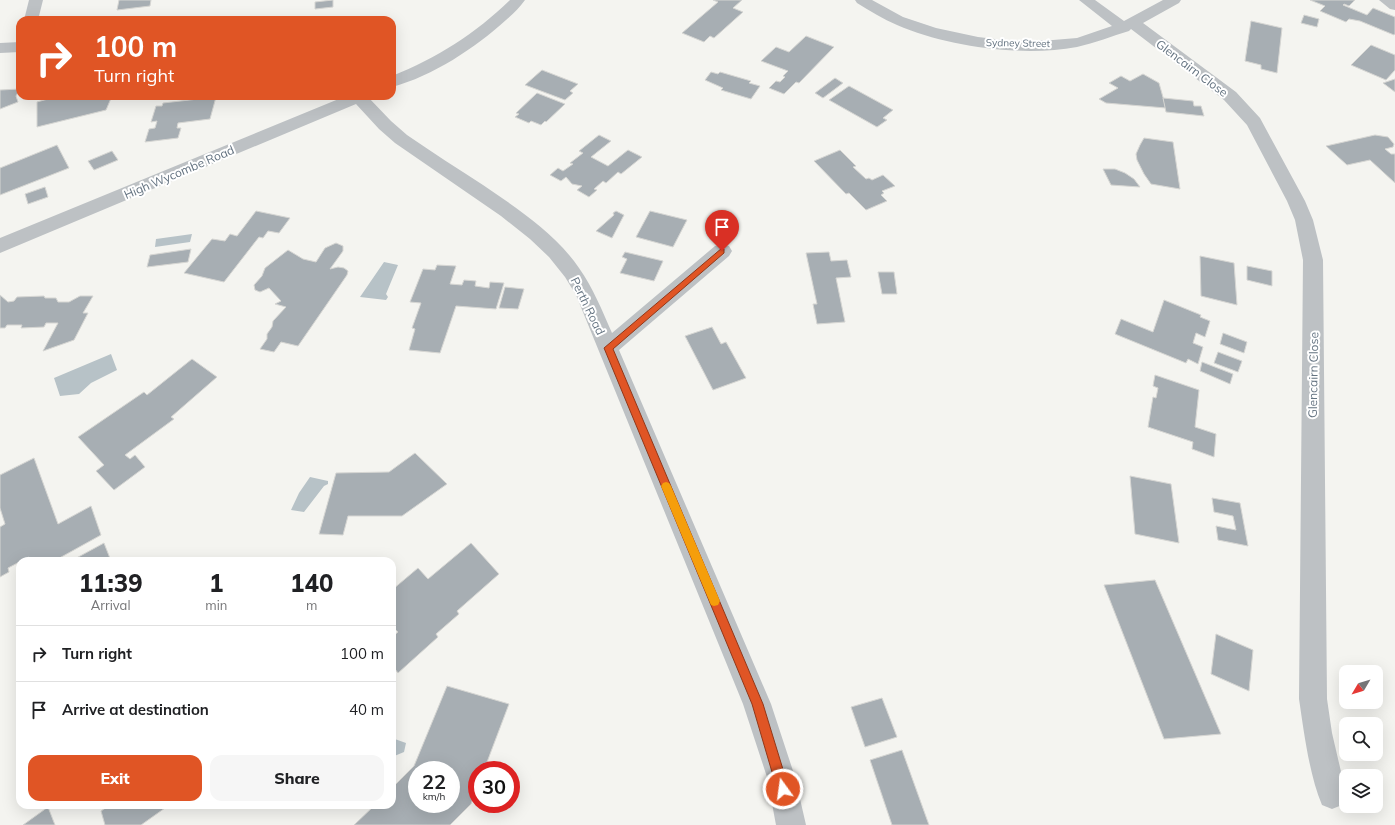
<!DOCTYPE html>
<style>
:root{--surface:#fff;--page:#f6f6f6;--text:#202124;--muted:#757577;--line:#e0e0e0;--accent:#e05525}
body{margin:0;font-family:Mulish,sans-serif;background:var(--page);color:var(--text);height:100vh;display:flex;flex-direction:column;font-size:15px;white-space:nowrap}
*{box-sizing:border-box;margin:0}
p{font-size:13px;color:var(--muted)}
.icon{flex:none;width:22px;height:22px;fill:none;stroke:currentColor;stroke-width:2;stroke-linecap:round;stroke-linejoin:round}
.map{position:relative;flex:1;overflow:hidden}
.panel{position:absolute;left:16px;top:557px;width:380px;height:252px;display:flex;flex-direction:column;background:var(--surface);border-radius:12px;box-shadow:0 4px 16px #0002}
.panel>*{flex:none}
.hud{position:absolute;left:16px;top:16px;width:380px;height:84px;border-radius:12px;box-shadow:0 4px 16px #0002;background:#e05525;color:#fff;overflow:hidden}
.needle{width:26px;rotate:232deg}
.fabs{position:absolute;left:1339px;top:665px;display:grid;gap:8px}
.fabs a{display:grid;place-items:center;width:44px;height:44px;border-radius:8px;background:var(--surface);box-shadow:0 4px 16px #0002;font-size:20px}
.speed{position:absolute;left:408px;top:761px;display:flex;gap:8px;font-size:20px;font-weight:700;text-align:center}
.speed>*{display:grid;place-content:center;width:52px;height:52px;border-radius:50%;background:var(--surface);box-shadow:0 4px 16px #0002;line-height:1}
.speed small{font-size:10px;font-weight:400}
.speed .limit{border:6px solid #d22;background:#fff;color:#111}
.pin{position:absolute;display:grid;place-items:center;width:34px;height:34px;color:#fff;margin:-41px -17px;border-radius:50% 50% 50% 0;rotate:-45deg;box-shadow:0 0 4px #0007}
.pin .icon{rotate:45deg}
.me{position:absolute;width:44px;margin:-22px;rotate:346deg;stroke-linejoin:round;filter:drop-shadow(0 0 3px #0008)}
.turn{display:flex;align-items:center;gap:14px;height:84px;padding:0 12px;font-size:18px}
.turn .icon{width:52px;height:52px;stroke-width:2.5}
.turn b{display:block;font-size:28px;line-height:34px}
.eta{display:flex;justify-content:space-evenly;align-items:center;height:68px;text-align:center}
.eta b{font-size:24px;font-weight:800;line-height:28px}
.action{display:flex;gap:8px;margin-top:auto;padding:8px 12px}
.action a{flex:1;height:46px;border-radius:12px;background:var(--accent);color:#fff;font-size:16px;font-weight:800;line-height:46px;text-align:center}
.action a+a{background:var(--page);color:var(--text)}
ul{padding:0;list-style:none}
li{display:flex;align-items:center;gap:12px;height:56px;padding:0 12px;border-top:1px solid var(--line)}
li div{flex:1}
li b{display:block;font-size:15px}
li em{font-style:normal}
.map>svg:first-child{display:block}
</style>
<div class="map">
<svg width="1395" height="825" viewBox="0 0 1395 825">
<rect width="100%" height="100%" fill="#f4f4f0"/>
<g fill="#b7c2c7">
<path d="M192,234l-2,8 -35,5 1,-8z"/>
<path d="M384,262l14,3 -12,29 2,3 -2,3 -26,-3z"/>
<path d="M111,354l6,16 -26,13 -12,11 -19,2 -6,-18z"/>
<path d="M310,477l18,4v3l-4,2 -20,26 -13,-2 8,-17z"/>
<path d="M392,738l14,5 -2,9 -12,5z"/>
</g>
<g fill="#a7aeb3" stroke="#d6d6d3" fill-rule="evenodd">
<path d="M119,0h32l-1,6 -33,4z"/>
<path d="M333,0v7l-18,2v-7z"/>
<path d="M713,0h29l-9,8 10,4 -29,26 -4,-2 -6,6 -22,-9 36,-31z"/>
<path d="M1310,0h45l-6,6 -5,-2 -1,1 24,10 6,-7 22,9v17l-1,1 -34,-14 -11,-2 -3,3 -26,-11 5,-5z"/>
<path d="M1304,15l15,4 -2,8 -16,-4z"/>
<path d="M1251,21l31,7 -5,45 -16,-4v-4l-16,-4z"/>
<path d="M806,36l28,11 -35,36 -3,-1 -12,12 -15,-6 7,-7 4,1 5,-5 -2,-1 5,-5 -27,-10 15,-14 13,5z"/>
<path d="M1371,45l24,10v15l-9,10 -35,-15z"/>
<path d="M542,70l36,14 -8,7 3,2 -8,7 -40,-15z"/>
<path d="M711,72l7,2 2,-2 31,9 -2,2 11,3 -9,13 -30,-9 2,-2 -18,-8z"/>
<path d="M1143,74l16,9 7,25 -60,-5 -7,-4 19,-11 -9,-5 12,-7 9,5z"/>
<path d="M835,78l8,5 -20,15 -8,-5z"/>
<path d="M1395,79v13l-12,-9z"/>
<path d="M849,86l44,24 -10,8 4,2 -10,7 -48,-27z"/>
<path d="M20,89l-4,7 2,6 -18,7v-19z"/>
<path d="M537,93l28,11 -19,18 -1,-1 -4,4 -10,-4 -2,2 -14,-6 4,-3 -3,-1z"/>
<path d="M59,96h53l-6,14 -69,17v-25z"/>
<path d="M216,97l-6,22 -32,4 -1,5h4l-3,10 -33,4 4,-13 6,-1 2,-7 -6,1 5,-16h6l1,-3z"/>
<path d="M1163,98l30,3 1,5h7l3,10 -38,-4z"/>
<path d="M599,135l12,6 -20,16 17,9 20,-16 14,7 -21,17 -3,-2 -12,11 -3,-2 -9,8 3,1 -8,7 -12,-7 5,-4 -10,-2 -6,-7 -5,4 -11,-6 8,-7 5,3 10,-7 -3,-1 13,-10 -4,-2z"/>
<path d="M1375,135l13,2 6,7 -1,3 -8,2 6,5h4v29l-25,-23 -23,5 -21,-19z"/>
<path d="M1144,138l29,4 7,47 -29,-5 -7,-10 -7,-14 -1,-6 4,-9z"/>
<path d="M57,145l12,23 -69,27v-27z"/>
<path d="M840,150l16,16 -3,1 13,12 3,-1 3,2 11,-5 12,11 -13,5 2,2 -3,2 6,6 -21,9 -17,-17 -3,1 -32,-33z"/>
<path d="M112,151l6,9 -24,10 -6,-9z"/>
<path d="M1103,169h12l10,4 9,6 6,8 -29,-2z"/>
<path d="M45,187l3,10 -20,7 -3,-10z"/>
<path d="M256,211l34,7 -11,15 -11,-2 -5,7 -4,-1 -35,45 -40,-9 28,-34 13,2 5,-7 7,2z"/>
<path d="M616,211l8,4 -12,23 -16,-7 18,-16 -1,-2z"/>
<path d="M650,211l37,9 -14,27 -37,-10z"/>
<path d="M336,243l7,3v5l-13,18 8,-2 6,1 4,3 -1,4 -49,71 -17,-4 -7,10 -14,-3 7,-10v-5l5,-7 1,-6 13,-14 -11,-3 6,-3 -12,-13 -9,4 -5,-2 -1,-5 8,-9 3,-8 23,-18 15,9 13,3 9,-14z"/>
<path d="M191,249l-3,13 -41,5 3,-12z"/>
<path d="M625,252l38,9 -9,20 -34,-8 7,-14 -5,-2z"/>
<path d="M829,252l2,9 16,-1 4,17 -15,1 9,44 -28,2 -4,-20h4l-11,-51z"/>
<path d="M1200,256l34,7 3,42 -36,-9z"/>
<path d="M437,265l19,1 -6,18 12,1 2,-5 12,1 -1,5 14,2 1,-6 14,1 -8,26 -40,-3 -16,47 -31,-3 6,-21 -3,-1 9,-25 -11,-1 13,-33 12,1z"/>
<path d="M1247,266l25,5v15l-25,-6z"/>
<path d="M878,272h16l3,22h-15z"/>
<path d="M505,287l19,2 -6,20 -19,-1z"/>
<path d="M0,295l8,7 6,-1 3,-4 27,-1 1,2h11l2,4h11l11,-6h13l-10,17h5l-14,27 -31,11 15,-28h-12l-2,4 -23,1 1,-3h-15l-2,3h-5z"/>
<path d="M1164,300l37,15 -1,2 10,4 -5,16 -9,-4 -3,10 10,4 -5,17 -10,-5 -2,4 -71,-29 6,-15 32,13z"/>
<path d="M712,327l9,17 5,-2 20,36 -33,12 -28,-54z"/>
<path d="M1223,333l24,9 -3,11 -24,-9z"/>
<path d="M1218,352l24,9 -4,11 -24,-9z"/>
<path d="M192,359l25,18 -46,40 3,2 -49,36 5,4 5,-4 10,12 -31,23 -18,-19 8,-6 -26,-28 66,-45 3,3z"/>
<path d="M1202,362l31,12 -3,10 -30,-13z"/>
<path d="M1155,375l44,15 -4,37 21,7 -2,23 -22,-8 1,-7 -45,-15 5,-30 3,1 2,-10 -5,-2z"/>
<path d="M415,453l32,31 -45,32h-54l-5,19 -24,-1 17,-61 53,-1z"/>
<path d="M34,458l24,66 33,-18 10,29 -47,26h-24l-1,-4 -21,11 1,4 -9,5v-50l5,-3 -5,-16v-33z"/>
<path d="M1130,476l41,8 8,59 -44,-9z"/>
<path d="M1212,498l28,5 8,43 -30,-6 -2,-14 20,4 -3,-14 -19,-4z"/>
<path d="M104,543l7,18h-40z"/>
<path d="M471,543l28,31 -42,37 2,3 -23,20 2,3 -40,36 -6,-8v-28l6,-5 -6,-6v-36l26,-22 10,11z"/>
<path d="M1155,580l66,154 -57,5 -60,-154z"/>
<path d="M1216,634l37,16 -4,41 -38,-17z"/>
<path d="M447,686l62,18 -25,66h-7v17l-6,17 -21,21h-96l21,-20h17v-17l22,-22zM417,770h34v34h-34z"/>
<path d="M882,698l15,39 -32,10 -14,-40z"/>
<path d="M902,750l27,75h-37l-22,-65z"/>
<path d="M110,805h54l1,3 -24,17h-36l-4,-14z"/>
<path d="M48,807l7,18h-32z"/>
</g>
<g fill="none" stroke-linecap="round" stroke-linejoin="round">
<g fill="#bdc1c4" fill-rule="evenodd">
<path d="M29,0h14l-5,20h-14z"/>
<path d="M510,0h15c-5,7 -12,14 -19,20 -31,28 -73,56 -114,67v-11c45,-18 83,-42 118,-76z"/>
<path d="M855,0h17l31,17 33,11 42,9 25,3h50l24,-2 35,-12 -33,-26h16l29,21 39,-21h18l-2,3 -36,20 93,69 24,26 45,83 8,19 10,40 4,439 5,34 14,60 -4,12 -10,4 -10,-4c-13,-31 -18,-73 -23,-106l4,-439 -8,-40 -8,-19 -40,-76 -23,-25 -93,-71 -2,2c-17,5 -34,12 -52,16 -55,10 -129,0 -180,-22 -14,-6 -27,-14 -40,-22z"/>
<path d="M1379,0h16v10l-5,-1z"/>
<path d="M20,42v10l-20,1v-10z"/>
<path d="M346,96h23l-1,1 23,24 16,14c25,17 51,34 76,50 35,24 72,48 96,83 14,20 23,42 33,65l103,-87 7,-2 7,2 3,5 -3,5 -110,94 152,354 24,73 11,48h-30l-9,-48 -24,-73 -167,-409 -11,-18 -16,-20 -19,-18 -29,-23 -106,-73 -16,-14 -23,-25 -356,149v-15z"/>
</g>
</g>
<path fill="#e05525" stroke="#923718" d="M722,248l2,1v4l-111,96 150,355 26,85 -2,4 -4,2 -4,-2 -2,-4 -25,-85 -148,-356z"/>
<path fill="#f59e0b" d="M666,482l3,1 2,3 49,115 -2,4 -4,1 -3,-1 -50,-119 2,-3z"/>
<g text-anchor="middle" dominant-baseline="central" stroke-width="4" stroke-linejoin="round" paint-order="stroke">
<g font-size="10" fill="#647381" stroke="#fff">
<text transform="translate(1018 43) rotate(1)">Sydney Street</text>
</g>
<g font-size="12" fill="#647381" stroke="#fff">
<text transform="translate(1192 68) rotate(37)">Glencairn Close</text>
<text transform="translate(179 172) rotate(-23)">High Wycombe Road</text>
<text transform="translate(588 306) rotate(64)">Perth Road</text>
<text transform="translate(1313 375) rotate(-89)">Glencairn Close</text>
</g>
</g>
</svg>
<div class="fabs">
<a><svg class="needle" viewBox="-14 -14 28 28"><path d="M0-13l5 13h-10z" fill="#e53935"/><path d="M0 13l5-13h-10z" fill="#757577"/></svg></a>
<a><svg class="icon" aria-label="search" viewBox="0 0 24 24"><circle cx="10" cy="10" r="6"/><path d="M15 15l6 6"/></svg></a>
<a><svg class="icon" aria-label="layers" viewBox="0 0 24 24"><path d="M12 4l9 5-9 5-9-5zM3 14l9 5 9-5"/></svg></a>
</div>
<div class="speed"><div>22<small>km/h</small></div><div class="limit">30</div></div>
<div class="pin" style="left:722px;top:251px;background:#d93025"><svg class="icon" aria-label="arrive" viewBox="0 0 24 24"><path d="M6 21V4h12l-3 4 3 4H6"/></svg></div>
<svg class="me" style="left:783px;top:789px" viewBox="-20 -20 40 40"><circle r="17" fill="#e05525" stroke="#fff" stroke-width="3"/><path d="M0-11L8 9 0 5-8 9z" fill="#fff"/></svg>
<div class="hud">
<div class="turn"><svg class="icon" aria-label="right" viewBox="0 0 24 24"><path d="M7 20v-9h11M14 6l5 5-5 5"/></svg><div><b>100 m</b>Turn right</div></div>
</div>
<section class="panel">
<div class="eta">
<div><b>11:39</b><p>Arrival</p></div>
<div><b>1</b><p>min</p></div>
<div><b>140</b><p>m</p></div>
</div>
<ul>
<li><svg class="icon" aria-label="right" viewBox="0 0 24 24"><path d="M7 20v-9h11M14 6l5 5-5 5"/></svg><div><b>Turn right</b></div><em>100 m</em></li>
<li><svg class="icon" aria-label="arrive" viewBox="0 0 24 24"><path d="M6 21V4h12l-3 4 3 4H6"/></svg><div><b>Arrive at destination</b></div><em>40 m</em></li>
</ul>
<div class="action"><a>Exit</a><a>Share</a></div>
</section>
</div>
